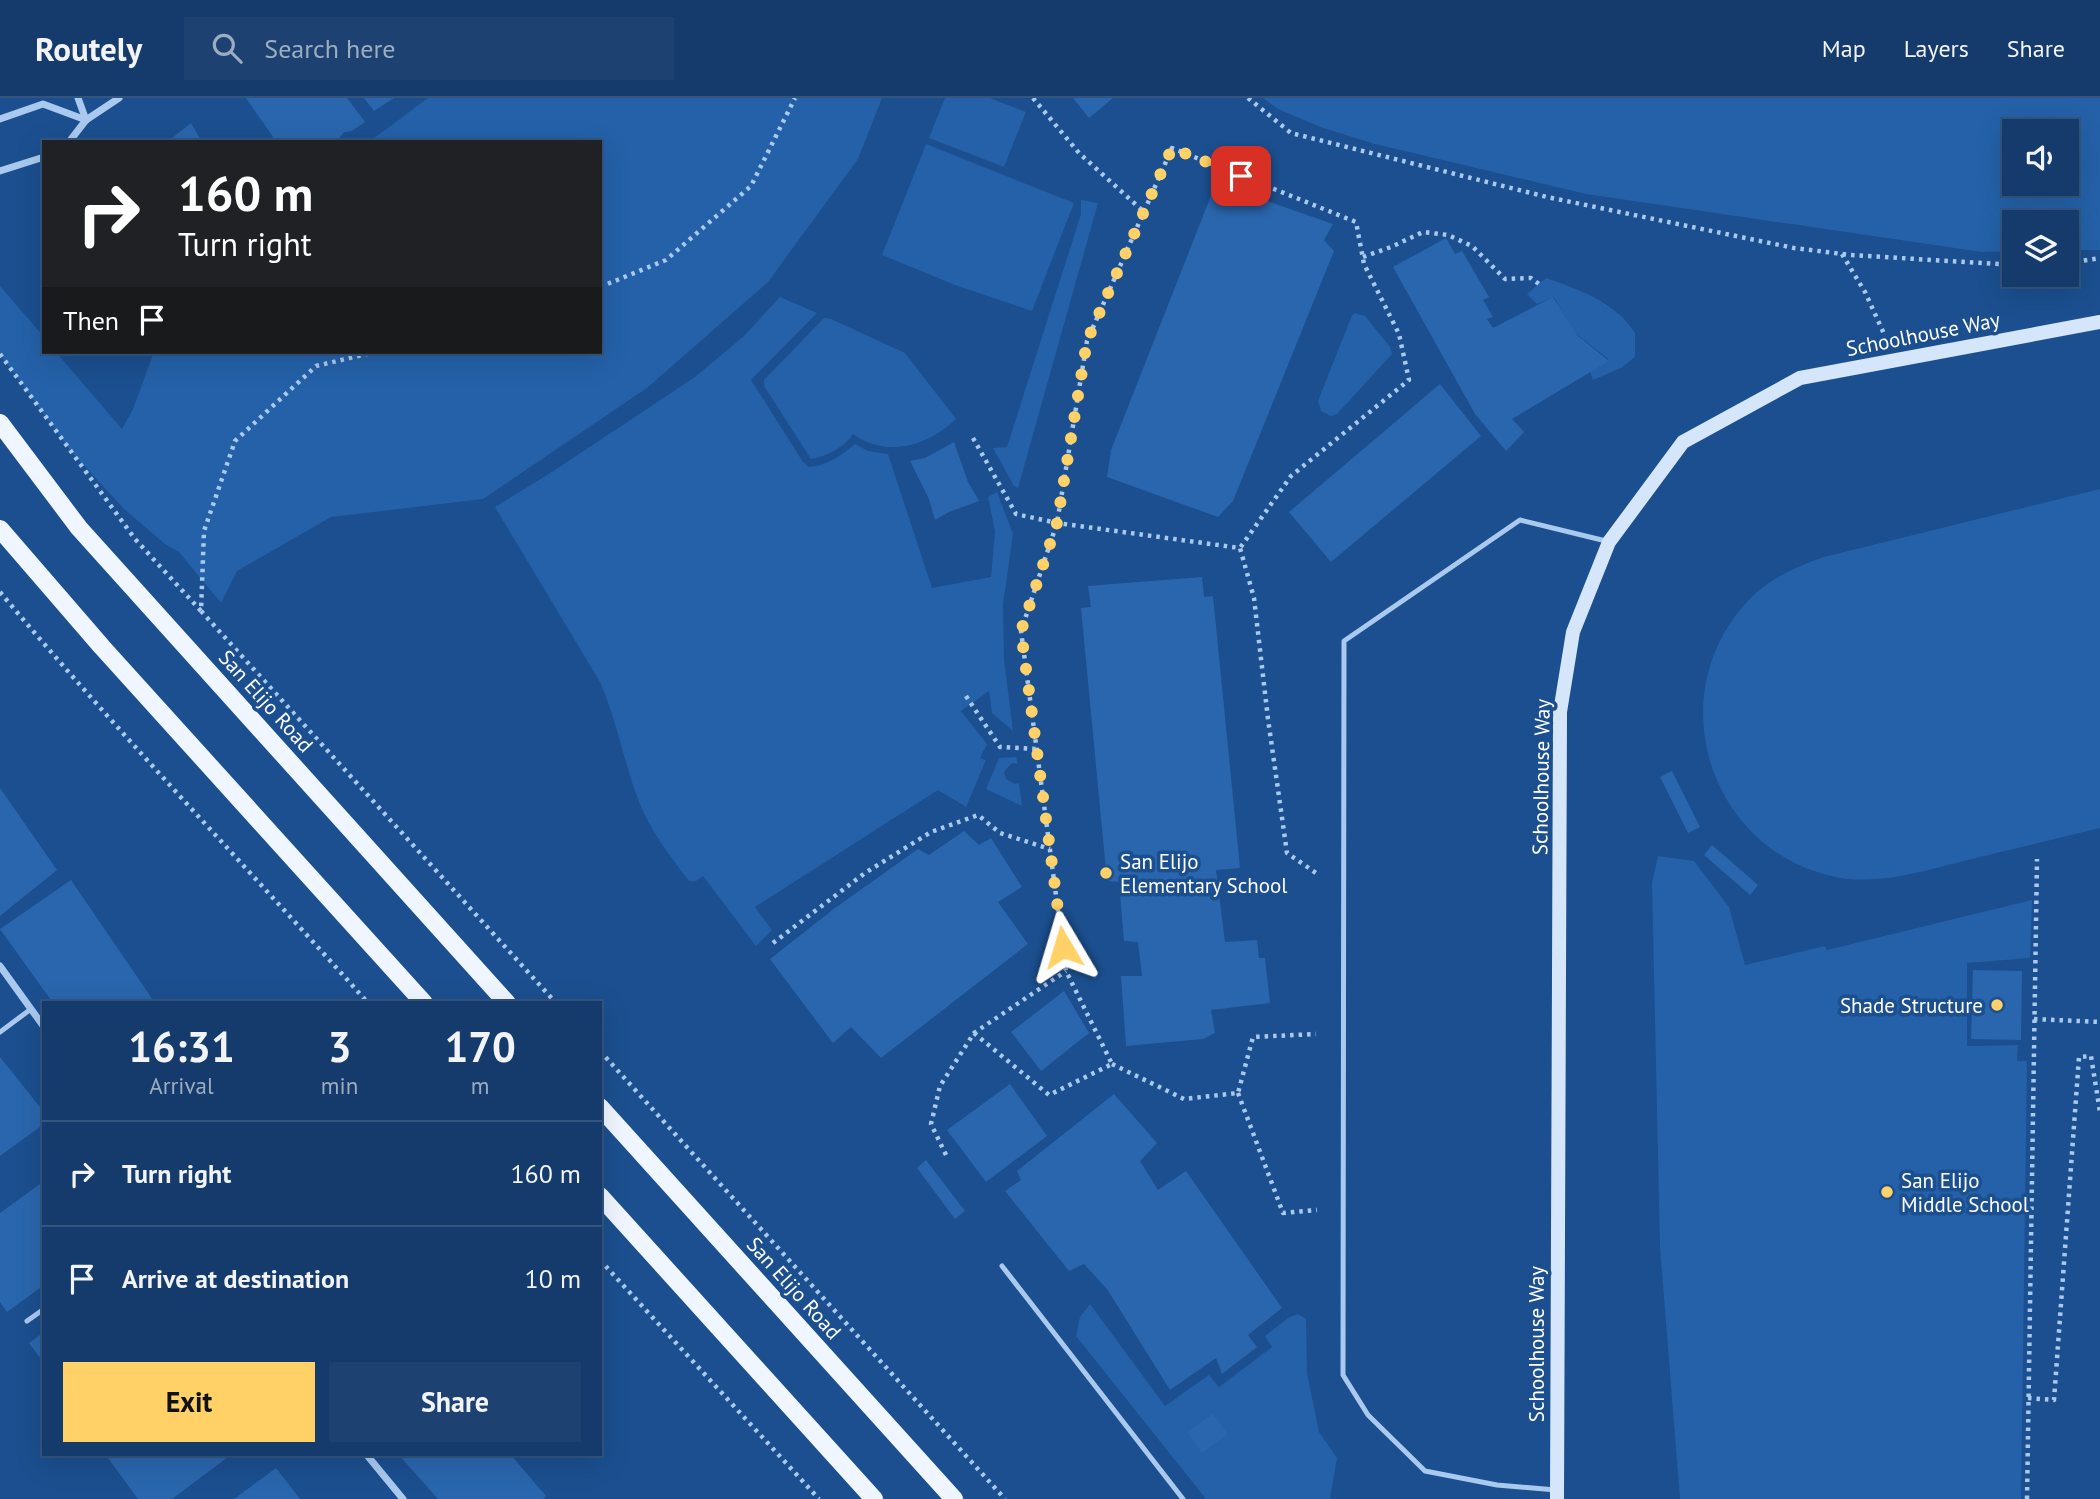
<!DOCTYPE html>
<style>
:root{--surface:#143b6b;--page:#1d4271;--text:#f1f3f6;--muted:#9dadc1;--line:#33557e;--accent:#ffd166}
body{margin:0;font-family:"PT Sans",sans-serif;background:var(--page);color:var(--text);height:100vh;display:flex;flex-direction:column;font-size:26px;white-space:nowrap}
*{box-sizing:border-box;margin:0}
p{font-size:23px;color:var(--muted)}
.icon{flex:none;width:38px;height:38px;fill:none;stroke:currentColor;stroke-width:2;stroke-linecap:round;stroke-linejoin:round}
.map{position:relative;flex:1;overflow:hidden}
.panel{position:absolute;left:42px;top:903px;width:560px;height:455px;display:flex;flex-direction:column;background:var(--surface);border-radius:0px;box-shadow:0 7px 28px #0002,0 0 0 2px var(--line)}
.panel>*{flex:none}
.guide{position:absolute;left:42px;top:42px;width:560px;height:214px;border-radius:0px;box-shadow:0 7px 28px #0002,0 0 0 2px var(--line);background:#202124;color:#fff;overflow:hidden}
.buttons{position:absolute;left:2002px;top:21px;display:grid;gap:14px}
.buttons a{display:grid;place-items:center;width:77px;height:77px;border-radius:0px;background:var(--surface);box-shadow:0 7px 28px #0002,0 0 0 2px var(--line);font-size:35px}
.pin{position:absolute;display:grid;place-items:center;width:60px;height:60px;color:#fff;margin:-30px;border-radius:14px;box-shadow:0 4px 10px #0006}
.me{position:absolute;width:77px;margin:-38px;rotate:353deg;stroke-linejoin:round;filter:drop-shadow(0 0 5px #0008)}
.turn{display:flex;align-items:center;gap:24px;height:147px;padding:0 21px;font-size:32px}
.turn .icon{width:91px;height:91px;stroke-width:2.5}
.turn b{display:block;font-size:49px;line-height:60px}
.then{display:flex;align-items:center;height:66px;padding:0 21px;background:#0003;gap:14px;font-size:26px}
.eta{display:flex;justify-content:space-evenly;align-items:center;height:119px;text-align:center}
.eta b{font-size:42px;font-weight:600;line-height:49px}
.cta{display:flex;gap:14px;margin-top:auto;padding:14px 21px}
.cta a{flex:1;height:80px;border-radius:0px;background:var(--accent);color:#111;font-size:28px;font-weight:600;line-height:80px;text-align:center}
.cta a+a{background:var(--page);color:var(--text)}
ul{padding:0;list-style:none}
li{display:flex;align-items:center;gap:21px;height:105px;padding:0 21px;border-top:2px solid var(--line)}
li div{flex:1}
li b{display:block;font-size:26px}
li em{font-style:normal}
header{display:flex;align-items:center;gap:42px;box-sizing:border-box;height:98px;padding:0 35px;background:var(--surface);border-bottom:2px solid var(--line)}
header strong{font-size:33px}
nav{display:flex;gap:38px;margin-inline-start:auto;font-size:24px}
.search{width:490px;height:63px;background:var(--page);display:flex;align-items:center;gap:18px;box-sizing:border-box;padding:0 24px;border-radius:0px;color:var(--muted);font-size:26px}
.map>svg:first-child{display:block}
</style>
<header>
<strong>Routely</strong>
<div class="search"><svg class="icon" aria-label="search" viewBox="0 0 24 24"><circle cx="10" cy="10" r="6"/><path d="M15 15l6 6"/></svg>Search here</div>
<nav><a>Map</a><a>Layers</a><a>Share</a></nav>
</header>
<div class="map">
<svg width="2100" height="1401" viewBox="0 0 2100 1401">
<rect width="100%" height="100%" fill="#1b4f8f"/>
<g fill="#2461a8" fill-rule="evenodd">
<path d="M428,0h365v5l2,-5h87l-24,61 -90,123 -121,106 -164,111 -152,18 -94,54 -16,32 -42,-51 -14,-8 -41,-35 -55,-60 -69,-95v-68l44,51v15h12l66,77 11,-20 21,-57h446v-210h-231z"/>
<path d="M945,0h45l36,14 -22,55 -75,-29z"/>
<path d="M1263,0h837v152h-33v-28h-53v29l-32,1 -396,-58 -211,-50 -52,-16 -45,-19zM2014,33h53v53h-53z"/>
<path d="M926,46l148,59 -42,108 -77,-26 -73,-30z"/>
<path d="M1081,102l17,3 -80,285 -4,-2 -21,-38 14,-1 74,-233z"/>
<path d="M1546,180c32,11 70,24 89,55v24l-14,11 -28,12 -3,-9 19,-10 -2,-3 -33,-26 -20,-35 -17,7 -10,-10z"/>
<path d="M780,199l37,16 -66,67 52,82 6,5c18,-1 33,-12 46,-23l13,7 20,3 44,134 59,-11 4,-46 -7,-34 9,-5 16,42 -10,71 1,54 9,72 -21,-18 -3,-22 -28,20 26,33 -7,14 6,2 -20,47 -28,-17 -183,117 17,23 -16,16 -53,-70 -7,5h-7c-19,-25 -38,-49 -50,-79 -15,-39 -22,-81 -39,-120l-105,-175 60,-37 140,-93 49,-41z"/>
<path d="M1355,215l10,3 25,31 2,7 -55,60 -6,2 -10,-5 -3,-10 34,-86z"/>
<path d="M824,220l7,1 74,34 51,66c-27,26 -69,40 -103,15 -7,12 -27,23 -42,25l-47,-73v-6z"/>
<path d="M2100,391v339c-41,10 -83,20 -124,30 -46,11 -94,28 -141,19 -126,-27 -175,-181 -88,-275 21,-23 48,-35 77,-45z"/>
<path d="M1016,659l2,7 -6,-1 -8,9 2,7 9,5 4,-1 3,23 -36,-17 13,-31z"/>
<path d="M1658,758l36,5 35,46 16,58 80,-19 2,4 205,-50 -2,58 -63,5v83l51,-1 -1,16h10l-6,438h-341l-20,-252 -8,-364z"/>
<path d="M1090,1206l75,102 44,-31 10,12 53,-40 -7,-11 23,-18 10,-4 8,5 1,54 12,59 18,26 -7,41h-124l-130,-163 4,-19z"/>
</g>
<g fill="#2a66ad">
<path d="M246,0h101l18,24 -13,9 -8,1 -8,10h-70l7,-5z"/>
<path d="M364,0h30l-20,13z"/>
<path d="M1073,0h40l-24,20z"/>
<path d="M191,25l11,19h-35z"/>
<path d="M1216,85l117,41 -9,16 10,11 -101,250 -15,16 -111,-40 4,-27z"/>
<path d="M1446,140l9,16 7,-3 27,46 -6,3 10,17 -6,2 6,9 60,-31 24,38 32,26 -97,58 12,13 -18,19 -31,-37 -82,-147z"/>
<path d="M1440,286l41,52 -150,126 -42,-50z"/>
<path d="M954,344l14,40 11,19 -30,11 -14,8 -6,-21 -19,-38 15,-3z"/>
<path d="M1202,479l2,20 9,-1 27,272 -24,2 9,72 32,-2 2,18h6l5,45 -59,7 4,23 -12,6 -77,7 -5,-70h21l-4,-34 -14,-1 -5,-59 -12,-1 -26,-273 10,-1 -3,-21z"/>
<path d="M1672,673l28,56 -12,6 -28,-56z"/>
<path d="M0,690l57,82 -57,46z"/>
<path d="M964,733l15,14 12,-7 31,49 -24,15 30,42 -147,114 -30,-31 -18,16 -63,-84 65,-51 83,-59 11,6z"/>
<path d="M1712,747l46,40 -8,10 -46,-40z"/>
<path d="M71,782l84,123h-102l-53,-74z"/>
<path d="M1973,872l49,1 -1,69 -50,-1z"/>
<path d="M1064,893l25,42 -48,38 -30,-39z"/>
<path d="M0,959l44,55v12l-44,32z"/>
<path d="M1010,986l37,52 -61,46 -39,-52z"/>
<path d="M1114,996l43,49 -17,18 18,29 28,-19 96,137 -34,27 9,12 -35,27 -6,-16 -46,32 -63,-101 -23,-25 -15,7 -64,-80 16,-11 -4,-9z"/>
<path d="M926,1062l39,51 -10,8 -38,-51z"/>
<path d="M44,1083v104l-37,27 -7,-10v-89z"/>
<path d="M44,1234v31l-15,-20z"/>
<path d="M1213,1316l15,20 -26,19 -15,-21z"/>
<path d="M105,1356h127l-60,45h-34z"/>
<path d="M398,1356h112l36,42 -3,3h-105z"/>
<path d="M276,1370l24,31h-66z"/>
</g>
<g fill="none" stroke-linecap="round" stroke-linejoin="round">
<g stroke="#a9c9ee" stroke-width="4.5" stroke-dasharray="3.5 5" stroke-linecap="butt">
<path d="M1033,0l46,55 65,59"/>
<path d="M1248,0l43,35 256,64 247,51 57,7 163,10"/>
<path d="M1842,156l23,38 20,44"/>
<path d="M1363,159l28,-10 32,-15 25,3 24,11 33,33 26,-1 8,6"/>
<path d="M2067,165l33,-5"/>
<path d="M600,189l66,-27 85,-74 44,-88"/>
<path d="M0,256l135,185 66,72 3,-80 31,-90 81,-75 59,-14"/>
<path d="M973,340l43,76 41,9 183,25 14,50 14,121 19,134 29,20"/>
<path d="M0,494c118,141 246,274 368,411"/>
<path d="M201,513l355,392"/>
<path d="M966,598l34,51 37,2"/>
<path d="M773,845l92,-70 66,-41 47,-17 22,18 50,16"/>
<path d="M2034,921l66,3"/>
<path d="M974,935l75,62 63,-31 -46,-93 -45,-340 36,-108 30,-182 85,-193 184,74 8,42 35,70 10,46 -118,96 -51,72"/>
<path d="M600,953l405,448"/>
<path d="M1112,966l72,35 54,-6 15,-56 63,-3"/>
<path d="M1238,995l45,120 34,-3"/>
<path d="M946,1057l-15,-31 9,-38 34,-53 92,-62"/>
<path d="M600,1162l219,239"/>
<path d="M2028,1300l26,2 25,-343 12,-1 9,56"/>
<path d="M2027,1401l10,-640"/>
</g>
<g stroke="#a9c9ee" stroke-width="5">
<path d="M0,934l31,-23"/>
<path d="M1002,1168l181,233"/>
<path d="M27,1223l17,-12"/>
<path d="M1556,1392l-59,-5 -72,-14 -57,-56 -25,-40 1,-734 176,-121 86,21"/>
</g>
<g stroke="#a9c9ee" stroke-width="7">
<path d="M78,0l8,22"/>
<path d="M0,21l43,-15 43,16"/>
<path d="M69,44l17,-22 33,-22"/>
<path d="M0,73l44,-14"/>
<path d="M0,868l44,61"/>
<path d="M366,1356l37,45"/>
</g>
<path stroke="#d6e6fa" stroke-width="14" d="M1557,1401l3,-787 13,-80 36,-90 74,-100 117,-64 300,-56"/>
<g stroke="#f0f6ff" stroke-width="18">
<path d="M0,325l79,105 428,475"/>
<path d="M0,431l102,118 322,356"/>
<path d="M600,1009l354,392"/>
<path d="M600,1098l274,303"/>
</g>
</g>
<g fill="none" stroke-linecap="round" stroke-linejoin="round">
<path stroke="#ffd166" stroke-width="12" stroke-dasharray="0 21.6" d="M1063,849l-42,-316 36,-108 30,-182 85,-193 69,28"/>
</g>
<g fill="#ffd166" stroke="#1b4f8f" stroke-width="2.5">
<circle cx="1106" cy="775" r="7"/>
<circle cx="1997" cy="907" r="7"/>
<circle cx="1887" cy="1094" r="7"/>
</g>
<g text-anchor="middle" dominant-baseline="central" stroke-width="7" stroke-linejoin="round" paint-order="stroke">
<g font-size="21" fill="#fff" stroke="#1b4f8f">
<text transform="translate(1923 236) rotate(-11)">Schoolhouse Way</text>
<text transform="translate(266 603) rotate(48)">San Elijo Road</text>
<text transform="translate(1541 679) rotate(-89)">Schoolhouse Way</text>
<text transform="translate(794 1190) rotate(48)">San Elijo Road</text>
<text transform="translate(1536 1246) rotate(-90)">Schoolhouse Way</text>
</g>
<g font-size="21" fill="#fff" stroke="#1b4f8f" text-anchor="start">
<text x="1120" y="763">San Elijo<tspan x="1120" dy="24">Elementary School</tspan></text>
<text x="1983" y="907" text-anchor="end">Shade Structure</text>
<text x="1901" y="1082">San Elijo<tspan x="1901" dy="24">Middle School</tspan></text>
</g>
</g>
</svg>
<div class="buttons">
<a><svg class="icon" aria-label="sound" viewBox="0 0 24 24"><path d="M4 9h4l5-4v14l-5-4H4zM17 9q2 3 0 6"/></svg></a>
<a><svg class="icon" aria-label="layers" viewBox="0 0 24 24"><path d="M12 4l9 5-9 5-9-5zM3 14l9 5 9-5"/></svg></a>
</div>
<div class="pin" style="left:1241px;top:78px;background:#d93025"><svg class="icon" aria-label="arrive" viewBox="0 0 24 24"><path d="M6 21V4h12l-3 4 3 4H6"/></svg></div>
<svg class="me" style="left:1063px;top:849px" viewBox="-20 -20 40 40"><path d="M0-17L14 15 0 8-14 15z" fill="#ffd166" stroke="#fff" stroke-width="4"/></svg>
<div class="guide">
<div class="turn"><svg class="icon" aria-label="right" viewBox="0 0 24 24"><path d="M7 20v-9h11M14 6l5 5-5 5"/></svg><div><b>160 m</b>Turn right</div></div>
<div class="then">Then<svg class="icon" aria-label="arrive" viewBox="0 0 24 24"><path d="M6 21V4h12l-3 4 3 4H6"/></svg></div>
</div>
<section class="panel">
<div class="eta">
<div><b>16:31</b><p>Arrival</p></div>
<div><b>3</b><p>min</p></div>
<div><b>170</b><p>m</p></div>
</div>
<ul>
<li><svg class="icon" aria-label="right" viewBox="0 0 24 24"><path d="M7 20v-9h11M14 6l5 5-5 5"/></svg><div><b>Turn right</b></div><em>160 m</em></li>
<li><svg class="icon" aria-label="arrive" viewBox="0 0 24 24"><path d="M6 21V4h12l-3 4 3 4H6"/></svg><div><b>Arrive at destination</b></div><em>10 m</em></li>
</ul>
<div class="cta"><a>Exit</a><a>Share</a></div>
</section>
</div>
